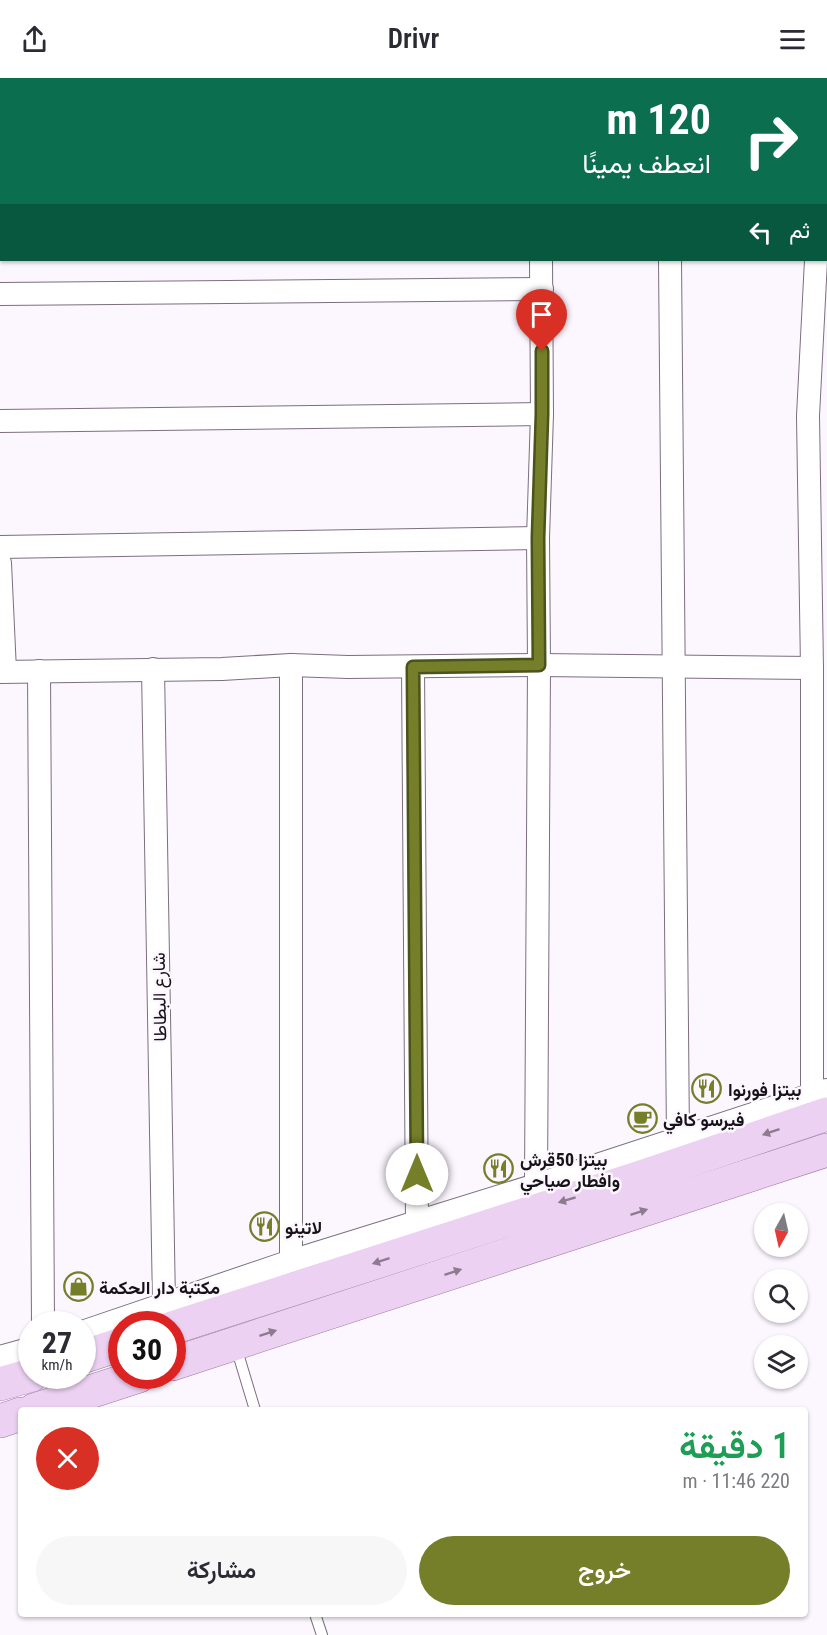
<!DOCTYPE html>
<html lang="ar">
<meta charset="utf-8">
<style>
:root{--surface:#fff;--page:#f7f7f7;--text:#2b2b33;--muted:#7c7c81;--accent:#757e29}
body{margin:0;font-family:"Roboto Condensed",Vazirmatn,sans-serif;background:var(--page);color:var(--text);direction:rtl;height:100vh;display:flex;flex-direction:column;font-size:22px;white-space:nowrap}
*{box-sizing:border-box;margin:0}
p{font-size:20px;color:var(--muted)}
.icon{flex:none;width:33px;height:33px;fill:none;stroke:currentColor;stroke-width:2;stroke-linecap:round;stroke-linejoin:round}
.map{position:relative;flex:1;overflow:hidden;direction:ltr}
.details{position:absolute;left:18px;top:1329px;width:790px;height:210px;display:flex;flex-direction:column;background:var(--surface);border-radius:6px;box-shadow:0 2px 4px #0004;direction:rtl}
.details>*{flex:none}
.banner{position:absolute;left:0px;top:0px;width:828px;height:183px;box-shadow:0 2px 4px #0004;direction:rtl;background:#0b6e4f;color:#fff;overflow:hidden}
.needle{width:39px;rotate:188deg}
.fabs{position:absolute;left:754px;top:1125px;display:grid;gap:12px}
.fabs a{display:grid;place-items:center;width:54px;height:54px;border-radius:50%;background:var(--surface);box-shadow:0 2px 4px #0004;font-size:30px}
.speed{position:absolute;left:18px;top:1233px;display:flex;gap:12px;font-size:30px;font-weight:700;text-align:center}
.speed>*{display:grid;place-content:center;width:78px;height:78px;border-radius:50%;background:var(--surface);box-shadow:0 2px 4px #0004;line-height:1}
.speed small{font-size:15px;font-weight:400}
.speed .limit{border:9px solid #d22;background:#fff;color:#111}
.pin{position:absolute;display:grid;place-items:center;width:51px;height:51px;color:#fff;margin:-62px -26px;border-radius:50% 50% 50% 0;rotate:-45deg;box-shadow:0 0 6px #0007}
.pin .icon{rotate:45deg}
.me{position:absolute;width:66px;margin:-33px;rotate:0deg;stroke-linejoin:round;filter:drop-shadow(0 0 4px #0008)}
.turn{display:flex;align-items:center;gap:21px;height:126px;padding:0 18px;font-size:27px}
.turn .icon{width:78px;height:78px;stroke-width:2.5}
.turn b{display:block;font-size:42px;line-height:51px}
.then{display:flex;align-items:center;height:57px;padding:0 18px;background:#0003;gap:12px;font-size:22px}
.round{display:grid;place-items:center;flex:none;width:63px;height:63px;border-radius:32px;background:var(--page)}
.head{display:flex;align-items:center;justify-content:space-between;height:102px;padding:0 18px}
h1{font-size:36px;font-weight:600;line-height:45px;color:#1e9e55}
.action{display:flex;gap:12px;margin-top:auto;padding:12px 18px}
.action a{flex:1;height:69px;border-radius:36px;background:var(--accent);color:#fff;font-size:24px;font-weight:600;line-height:69px;text-align:center}
.action a+a{background:var(--page);color:var(--text)}
header{display:flex;justify-content:space-between;align-items:center;height:78px;padding:0 18px;background:var(--surface);font-size:27px;font-weight:600}
.map>svg:first-child{display:block}
</style>
<header><svg class="icon" aria-label="menu" viewBox="0 0 24 24"><path d="M4 6h16M4 12h16M4 18h16"/></svg>Drivr<svg class="icon" aria-label="share" viewBox="0 0 24 24"><path d="M12 15V3M7 8l5-5 5 5M5 13v7h14v-7"/></svg></header>
<div class="map">
<svg width="827" height="1557" viewBox="0 0 827 1557">
<rect width="100%" height="100%" fill="#fcf6fe"/>
<g fill="none" stroke-linecap="round" stroke-linejoin="round">
<defs>
<g id="service">
<path d="M236,1269l19,63"/>
<path d="M315,1536l7,21"/>
</g>
<g id="minor">
<path d="M826,84h1"/>
<path d="M0,89h2"/>
<path d="M826,148h1"/>
<path d="M670,182l8,879"/>
<path d="M0,216l542,-5"/>
<path d="M0,343l542,-7"/>
<path d="M0,469l538,-9"/>
<path d="M0,485l5,108"/>
<path d="M291,587v596"/>
<path d="M413,589l4,554"/>
<path d="M153,591l11,635 3,14"/>
<path d="M39,593l4,653"/>
<path d="M0,594l222,-3 69,-4 57,2 191,-2 273,3"/>
<path d="M812,1017v-427l-4,-252 8,-156"/>
<path d="M536,1107l3,-520 -1,-127 4,-124 -1,-154"/>
<path d="M82,1254l209,-71 245,-76 290,-95"/>
<path d="M0,1279l32,-9"/>
</g>
<g id="primary">
<path d="M172,1250l469,-151 186,-63"/>
<path d="M82,1279l40,-13"/>
<path d="M172,1286l655,-214"/>
<path d="M0,1306l32,-9"/>
<path d="M34,1332l105,-34"/>
<path d="M0,1343l21,-7"/>
</g>
</defs>
<use href="#service" stroke="#7c6e7f" stroke-width="12"/>
<use href="#minor" stroke="#7c6e7f" stroke-width="24"/>
<use href="#primary" stroke="#9a7aa1" stroke-width="34"/>
<use href="#service" stroke="#fff" stroke-width="10"/>
<use href="#minor" stroke="#fff" stroke-width="22"/>
<use href="#primary" stroke="#edd1f3" stroke-width="33"/>
</g>
<defs><path id="oneway-solid" d="M-6-.8H1V-3.2L6.5 0L1 3.2V.8H-6Z" transform="scale(1.5)"/></defs>
<g fill="#8d7b90">
<use href="#oneway-solid" transform="translate(771 1054) rotate(161)"/>
<use href="#oneway-solid" transform="translate(567 1122) rotate(163)"/>
<use href="#oneway-solid" transform="translate(639 1134) rotate(-18)"/>
<use href="#oneway-solid" transform="translate(381 1183) rotate(162)"/>
<use href="#oneway-solid" transform="translate(453 1194) rotate(-18)"/>
<use href="#oneway-solid" transform="translate(268 1255) rotate(-18)"/>
</g>
<g fill="none" stroke-linecap="round" stroke-linejoin="round">
<defs>
<path id="route" d="M417,1096l-4,-507 126,-2 -1,-127 4,-124v-63"/>
</defs>
<use href="#route" stroke="#4c521b" stroke-width="15"/>
<use href="#route" stroke="#757e29" stroke-width="10"/>
</g>
<defs>
<symbol id="restaurant-ring" viewBox="-11 -11 22 22"><circle r="9.5" fill="#fcf6fe" stroke="#757e29" stroke-width="1.5"/><path d="M-5-6h1v4h1v-4h1v4h1v-4h1v5L-1.5 .5V6h-2V.5L-5-1ZM5-6V6H3V1.5H1.5Q1.5-4 5-6Z" fill="#757e29"/></symbol>
<symbol id="cafe-ring" viewBox="-11 -11 22 22"><circle r="9.5" fill="#fcf6fe" stroke="#757e29" stroke-width="1.5"/><path d="M-5.5-4.5H6V0H3Q3 3.5 0 3.5H-2.5Q-5.5 3.5-5.5 0ZM3-3.2v2h1.7v-2ZM-6 4.5H4V6H-6Z" fill="#757e29"/></symbol>
<symbol id="shop-ring" viewBox="-11 -11 22 22"><circle r="9.5" fill="#fcf6fe" stroke="#757e29" stroke-width="1.5"/><path d="M-5-2.5h2.3a2.7 3.5 0 0 1 5.4 0H5L5.5 6h-11ZM-1.5-2.5h3a1.5 2.3 0 0 0-3 0Z" fill="#757e29"/></symbol>
</defs>
<g fill-rule="evenodd">
<use href="#restaurant-ring" x="690" y="994" width="33" height="33"/>
<use href="#cafe-ring" x="626" y="1024" width="33" height="33"/>
<use href="#restaurant-ring" x="482" y="1074" width="33" height="33"/>
<use href="#restaurant-ring" x="248" y="1132" width="33" height="33"/>
<use href="#shop-ring" x="62" y="1192" width="33" height="33"/>
</g>
<g text-anchor="middle" dominant-baseline="central" stroke-width="5" stroke-linejoin="round" paint-order="stroke">
<g font-size="18" fill="#171118" stroke="#fcf6fe">
<text transform="translate(159 919) rotate(-91)">شارع البطاطا</text>
</g>
<g font-size="18" font-weight="bold" fill="#171118" stroke="#fcf6fe" text-anchor="start">
<text x="728" y="1011">بيتزا فورنوا</text>
<text x="663" y="1041">فيرسو كافي</text>
<text x="520" y="1081">بيتزا 50قرش<tspan x="520" dy="21">وافطار صياحي</tspan></text>
<text x="285" y="1149">لاتينو</text>
<text x="99" y="1209">مكتبة دار الحكمة</text>
</g>
</g>
</svg>
<div class="fabs">
<a><svg class="needle" viewBox="-14 -14 28 28"><path d="M0-13l5 13h-10z" fill="#e53935"/><path d="M0 13l5-13h-10z" fill="#7c7c81"/></svg></a>
<a><svg class="icon" aria-label="search" viewBox="0 0 24 24"><circle cx="10" cy="10" r="6"/><path d="M15 15l6 6"/></svg></a>
<a><svg class="icon" aria-label="layers" viewBox="0 0 24 24"><path d="M12 4l9 5-9 5-9-5zM3 14l9 5 9-5"/></svg></a>
</div>
<div class="speed"><div>27<small>km/h</small></div><div class="limit">30</div></div>
<div class="pin" style="left:542px;top:273px;background:#d93025"><svg class="icon" aria-label="arrive" viewBox="0 0 24 24"><path d="M6 21V4h12l-3 4 3 4H6"/></svg></div>
<svg class="me" style="left:417px;top:1096px" viewBox="-20 -20 40 40"><circle r="19" fill="#fff"/><path d="M0-13L10 11 0 6-10 11z" fill="#757e29"/></svg>
<div class="banner">
<div class="turn"><svg class="icon" aria-label="right" viewBox="0 0 24 24"><path d="M7 20v-9h11M14 6l5 5-5 5"/></svg><div><b>120 m</b>انعطف يمينًا</div></div>
<div class="then">ثم<svg class="icon" aria-label="left" viewBox="0 0 24 24"><path d="M17 20v-9H6M10 6l-5 5 5 5"/></svg></div>
</div>
<section class="details">
<div class="head"><div><h1>1 دقيقة</h1><p>220 m · 11:46</p></div><a class="round" style="background:#d93025;color:#fff"><svg class="icon" aria-label="close" viewBox="0 0 24 24"><path d="M6 6l12 12M18 6L6 18"/></svg></a></div>
<div class="action"><a>خروج</a><a>مشاركة</a></div>
</section>
</div>
